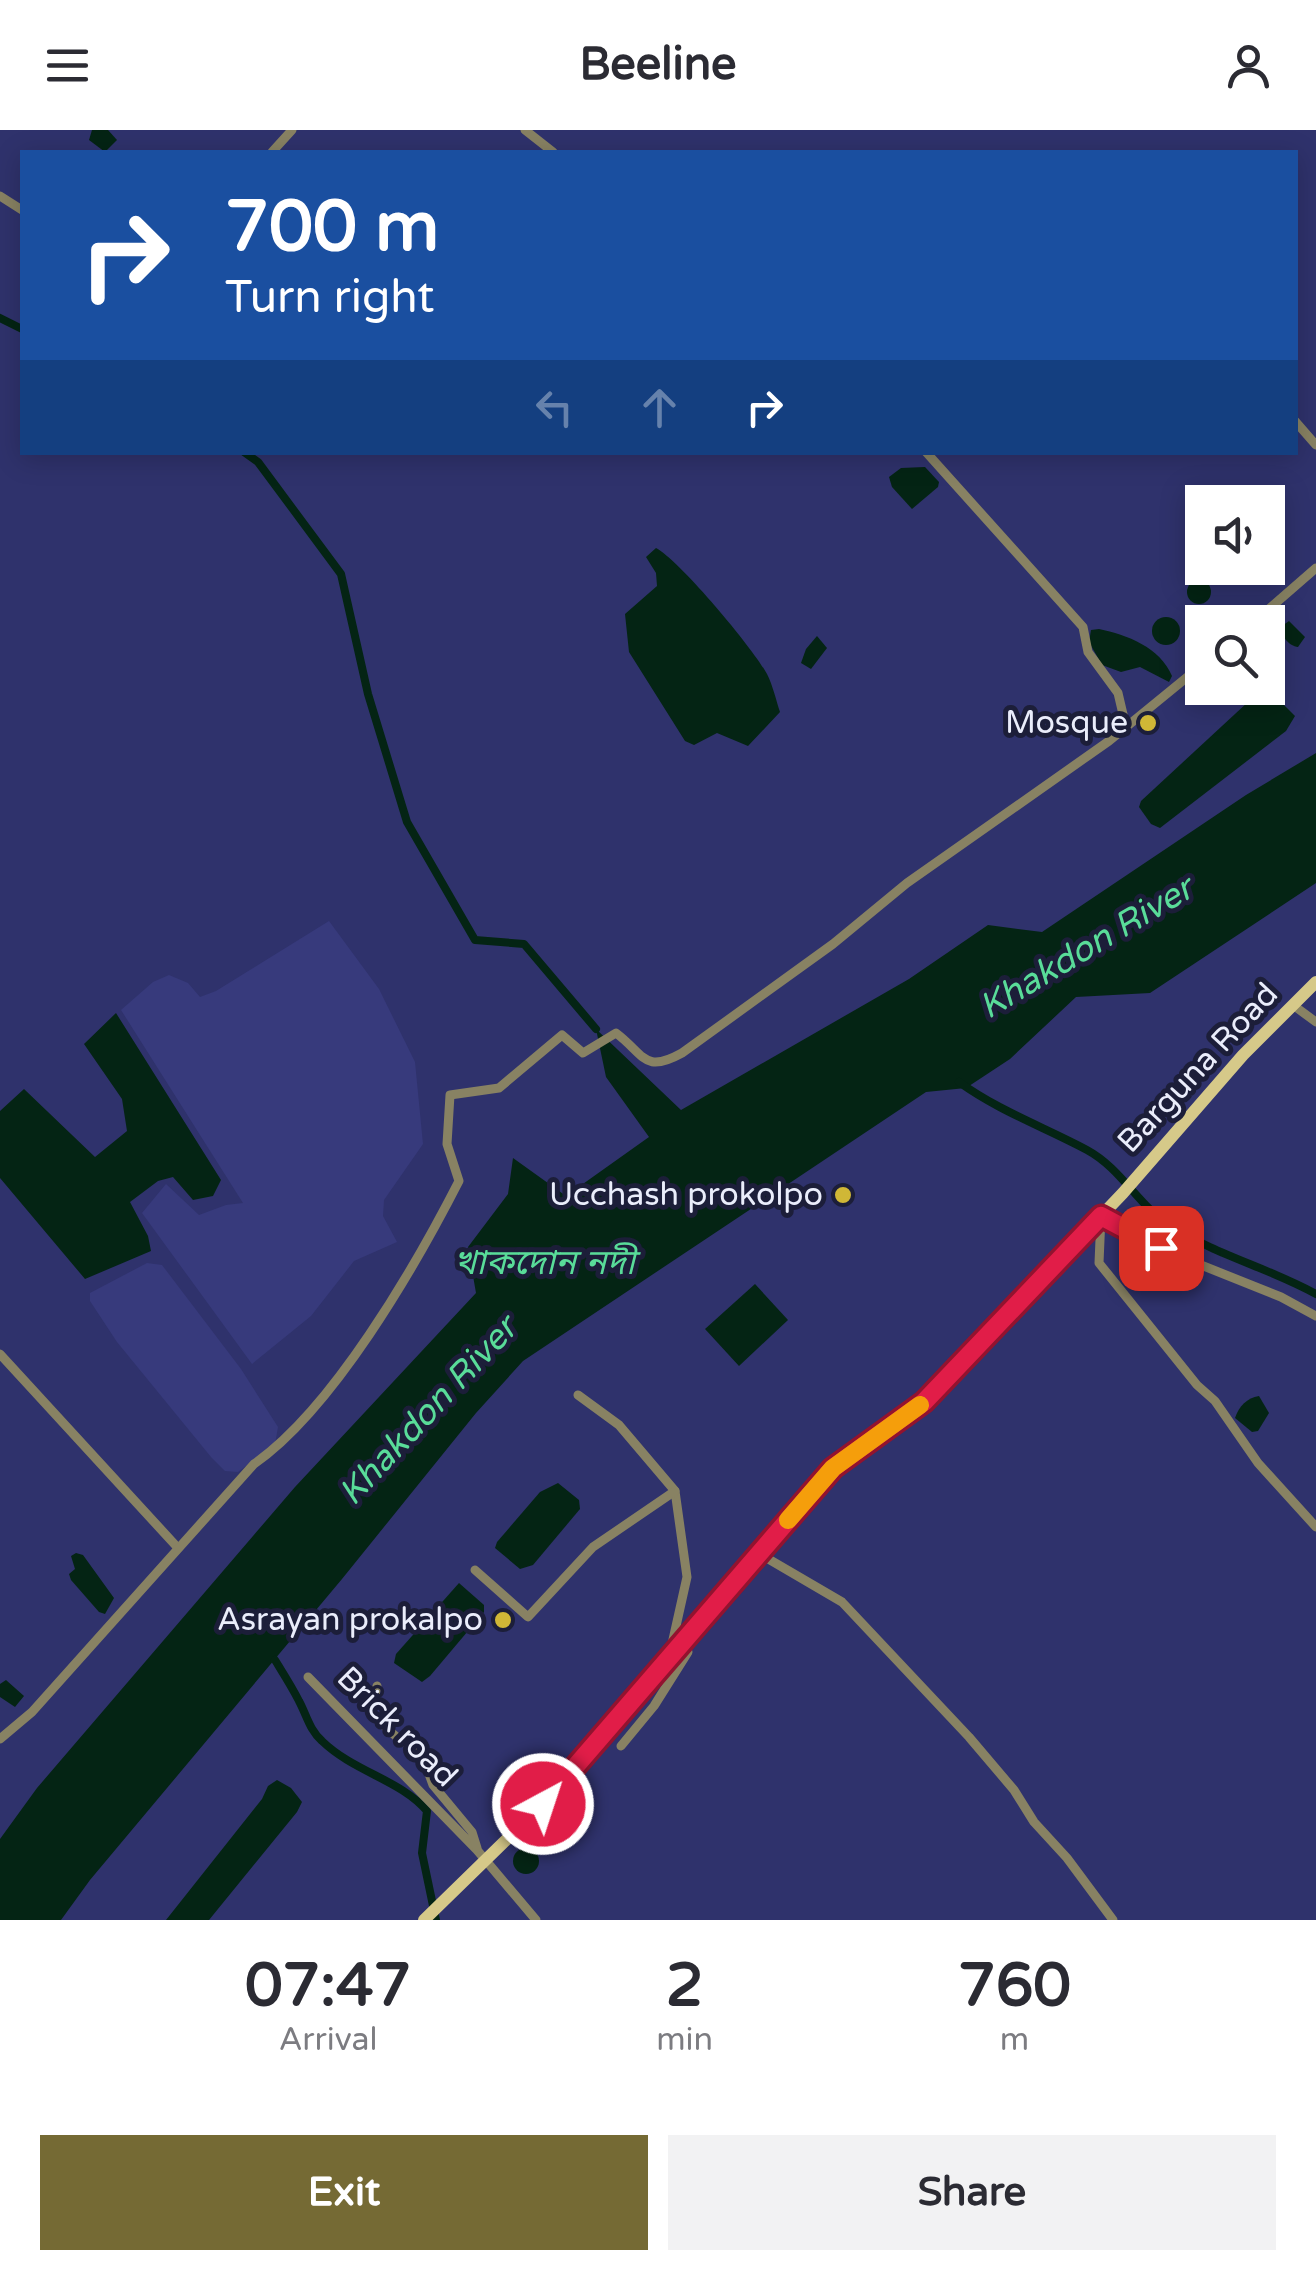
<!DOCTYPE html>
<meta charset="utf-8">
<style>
:root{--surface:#fff;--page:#f2f2f3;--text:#2b2b33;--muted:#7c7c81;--accent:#756a34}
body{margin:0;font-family:"Varela Round","Noto Sans Bengali",sans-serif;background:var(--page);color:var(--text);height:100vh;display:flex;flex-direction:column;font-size:38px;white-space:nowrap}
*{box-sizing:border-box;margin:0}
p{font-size:32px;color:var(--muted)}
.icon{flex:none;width:55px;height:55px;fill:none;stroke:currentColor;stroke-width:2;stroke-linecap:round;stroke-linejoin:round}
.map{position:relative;height:1790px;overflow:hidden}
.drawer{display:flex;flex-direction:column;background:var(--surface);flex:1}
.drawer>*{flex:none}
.top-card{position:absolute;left:20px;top:20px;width:1278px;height:305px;border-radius:0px;box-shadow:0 5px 25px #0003;background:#1a4fa0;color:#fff;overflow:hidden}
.buttons{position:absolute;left:1185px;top:355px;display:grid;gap:20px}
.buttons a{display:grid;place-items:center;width:100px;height:100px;border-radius:0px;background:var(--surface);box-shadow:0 5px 25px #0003;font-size:50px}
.pin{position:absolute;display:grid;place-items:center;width:85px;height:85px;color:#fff;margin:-42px;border-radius:20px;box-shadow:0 5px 15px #0006}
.me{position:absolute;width:110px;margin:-55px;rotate:40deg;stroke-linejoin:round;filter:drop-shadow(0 0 8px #0008)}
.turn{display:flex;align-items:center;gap:35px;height:210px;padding:0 40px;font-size:45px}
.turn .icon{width:130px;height:130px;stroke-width:2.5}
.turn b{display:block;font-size:70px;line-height:85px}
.lanes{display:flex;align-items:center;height:95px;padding:0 40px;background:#0003;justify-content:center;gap:50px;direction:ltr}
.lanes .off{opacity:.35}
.eta{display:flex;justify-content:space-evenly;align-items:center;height:170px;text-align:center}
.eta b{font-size:60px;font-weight:700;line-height:70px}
.primary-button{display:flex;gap:20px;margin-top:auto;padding:20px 40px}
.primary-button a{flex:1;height:115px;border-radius:0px;background:var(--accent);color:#fff;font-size:40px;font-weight:700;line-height:115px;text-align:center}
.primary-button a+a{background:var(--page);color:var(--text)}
header{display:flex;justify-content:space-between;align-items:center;height:130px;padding:0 40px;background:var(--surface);font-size:45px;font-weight:700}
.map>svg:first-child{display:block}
</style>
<header><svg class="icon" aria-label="menu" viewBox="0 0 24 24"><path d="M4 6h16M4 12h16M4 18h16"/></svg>Beeline<svg class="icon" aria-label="person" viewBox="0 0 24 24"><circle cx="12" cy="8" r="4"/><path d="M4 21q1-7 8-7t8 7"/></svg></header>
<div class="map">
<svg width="1316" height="1790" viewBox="0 0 1316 1790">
<rect width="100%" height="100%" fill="#2f326c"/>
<g fill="#373a7c">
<path d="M329,791l50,68 36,73 8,82 -39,56 -1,16 14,26 -43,19 -43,55 -59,48 -110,-151 24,-29 33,31 27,-10 17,-2 -122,-193 32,-28 16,-7 19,8 12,14 16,-6z"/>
<path d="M147,1133l15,2 79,104 37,58 -3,17 -37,28 -13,-1 -14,-14 -94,-115 -27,-41v-8z"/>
</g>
<g fill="#042414">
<path d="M92,0h16l9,10 -12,12 -16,-12z"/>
<path d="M925,337l14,15 -1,5 -26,22 -20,-22 -3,-10 12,-9z"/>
<path d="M656,418c24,13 97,100 111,126 6,12 9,26 13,38l-32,34 -31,-13 -23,12 -9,-4 -56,-89 -4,-38 32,-28 -1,-13 -10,-16z"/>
<circle cx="1199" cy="462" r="12"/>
<circle cx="1166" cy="501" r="14"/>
<path d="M1289,491l16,16 -7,10c-9,-1 -18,-11 -16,-21z"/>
<path d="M1099,499c28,6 61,18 73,47l-3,6 -29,-15 -19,5 -19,-7 -13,-23 2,-12z"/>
<path d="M817,506l10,12 -16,21 -10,-6 5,-14z"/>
<path d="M1267,558l28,28 -9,15 -126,97 -9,-4 -12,-17 2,-6 121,-112z"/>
<path d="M1316,623v130l-166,110 -74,4 -66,62 -44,29 -40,4 -403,269 -47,52 -134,166 -252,301 -29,40h-61v-81l37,-51 258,-301 181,-194 -8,-46 40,-53 5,-36 53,38 83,-59 -43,-60 -10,-48 85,81 228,-131 79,-54 54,7 204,-137z"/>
<path d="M116,883l105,167 -8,16 -20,4 -20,-23 -15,4 -28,21 18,34 3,15 -66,28 -85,-101v-67l24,-22 71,68 32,-26 -5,-32 -38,-55z"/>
<path d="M755,1154l33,36 -49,46 -34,-37z"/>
<path d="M1259,1266l10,17 -11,18 -6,1 -17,-14c4,-12 12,-20 24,-22z"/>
<path d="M558,1353l21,17 1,9 -47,56 -13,4 -25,-21 2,-6 43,-50z"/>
<path d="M76,1423l7,2 31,43 -9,16 -6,-2 -28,-32 -2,-6 6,-5 -4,-13z"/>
<path d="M459,1453l25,22v7l-54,64 -8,6 -28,-19 2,-9z"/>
<path d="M6,1550l18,16 -9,11 -15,-10v-13z"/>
<path d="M277,1650l14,8 11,14 -5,10 -88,108h-43l96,-121 6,-13z"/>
<circle cx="526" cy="1731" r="13"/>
</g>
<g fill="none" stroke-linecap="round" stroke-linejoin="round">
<g stroke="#042414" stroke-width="8">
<path d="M0,188l22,11"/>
<path d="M244,322l14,10 83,112 27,120 39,128 68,118 49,4 72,85"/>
<path d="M959,952c40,29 85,45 128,68 35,19 51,56 84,76 45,29 98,42 145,68"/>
<path d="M275,1530c8,13 17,27 24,41 8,15 10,28 23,40 32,31 79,39 105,70l-5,42 14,67"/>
</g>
<g stroke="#888263" stroke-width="9">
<path d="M525,0l28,22"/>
<path d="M272,22l20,-22"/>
<path d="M0,66l22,14"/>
<path d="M1295,291l21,24"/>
<path d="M926,322l157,175 5,25 30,41 8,34"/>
<path d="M1254,492l62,-54"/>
<path d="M1293,875l23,17"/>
<path d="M1316,1186l-35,-19 -120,-48 -60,-33 -2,47 98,122 18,16 43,62 58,64"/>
<path d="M0,1224l178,194"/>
<path d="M578,1265l41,30 56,66 12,86 -17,76"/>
<path d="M758,1423l84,49 127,135 45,53 20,32 33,36 46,62"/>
<path d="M475,1440l53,47 65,-70 82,-56"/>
<path d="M308,1547l169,173 59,70"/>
<path d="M377,1556l-6,28 29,26 20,9 13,36 39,47 5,16"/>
<path d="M0,1609l32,-27 222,-248c79,-55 161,-197 205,-283l-12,-37 3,-49 49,-7 63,-53 21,18 33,-20c29,22 28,41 66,20l151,-109 74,-61 202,-142 93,-76"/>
<path d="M621,1616l33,-40 34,-54"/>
</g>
<path stroke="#d6c989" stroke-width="12" d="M424,1790l119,-116 290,-336 91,-66 199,-209 120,-138 73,-73"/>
</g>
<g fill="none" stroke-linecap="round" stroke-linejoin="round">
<defs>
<path id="route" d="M543,1674l290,-336 91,-66 177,-186 60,32"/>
</defs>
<use href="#route" stroke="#92132f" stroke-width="25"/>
<use href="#route" stroke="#e11d48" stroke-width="18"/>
<path stroke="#f59e0b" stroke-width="18" d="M788,1390l45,-52 87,-63"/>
</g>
<g fill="#d0b736" stroke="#1c1e39" stroke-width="4">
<circle cx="1148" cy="593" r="10"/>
<circle cx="843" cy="1065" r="10"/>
<circle cx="503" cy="1490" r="10"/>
</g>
<g text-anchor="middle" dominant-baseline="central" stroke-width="10" stroke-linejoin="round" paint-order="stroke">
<g font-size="32" fill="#eaedfb" stroke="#1c1e39" text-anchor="end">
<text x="1128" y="593">Mosque</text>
<text x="823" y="1065">Ucchash prokolpo</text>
<text x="483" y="1490">Asrayan prokalpo</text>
</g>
<g font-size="32" fill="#eaedfb" stroke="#1c1e39">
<text transform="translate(1198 938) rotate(-47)">Barguna Road</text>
<text transform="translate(397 1597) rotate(45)">Brick road</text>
</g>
<g font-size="35" font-style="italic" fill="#59dc99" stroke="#1c1e39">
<text transform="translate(1086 818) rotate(-31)">Khakdon River</text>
<text x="544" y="1133">খাকদোন নদী</text>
<text transform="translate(428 1281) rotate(-47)">Khakdon River</text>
</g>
</g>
</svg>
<div class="buttons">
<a><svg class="icon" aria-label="sound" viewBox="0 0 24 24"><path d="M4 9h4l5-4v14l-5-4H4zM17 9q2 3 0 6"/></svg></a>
<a><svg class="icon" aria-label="search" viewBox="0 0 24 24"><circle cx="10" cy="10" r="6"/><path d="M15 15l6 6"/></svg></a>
</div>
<div class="pin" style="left:1161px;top:1118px;background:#d93025"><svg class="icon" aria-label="arrive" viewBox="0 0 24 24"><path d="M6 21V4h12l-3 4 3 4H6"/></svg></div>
<svg class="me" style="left:543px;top:1674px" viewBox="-20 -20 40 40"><circle r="17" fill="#e11d48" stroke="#fff" stroke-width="3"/><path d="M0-11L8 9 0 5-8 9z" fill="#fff"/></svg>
<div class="top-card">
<div class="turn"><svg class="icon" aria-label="right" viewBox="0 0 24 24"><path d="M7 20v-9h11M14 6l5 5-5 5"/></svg><div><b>700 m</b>Turn right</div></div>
<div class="lanes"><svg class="icon off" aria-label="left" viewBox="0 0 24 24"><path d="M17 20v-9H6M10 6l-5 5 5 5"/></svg><svg class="icon off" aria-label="ahead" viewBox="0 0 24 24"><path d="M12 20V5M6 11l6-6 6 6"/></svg><svg class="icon" aria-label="right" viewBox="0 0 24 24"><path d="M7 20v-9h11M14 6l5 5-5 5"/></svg></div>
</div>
</div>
<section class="drawer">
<div class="eta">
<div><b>07:47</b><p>Arrival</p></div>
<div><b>2</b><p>min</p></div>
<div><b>760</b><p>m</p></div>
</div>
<div class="primary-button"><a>Exit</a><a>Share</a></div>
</section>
